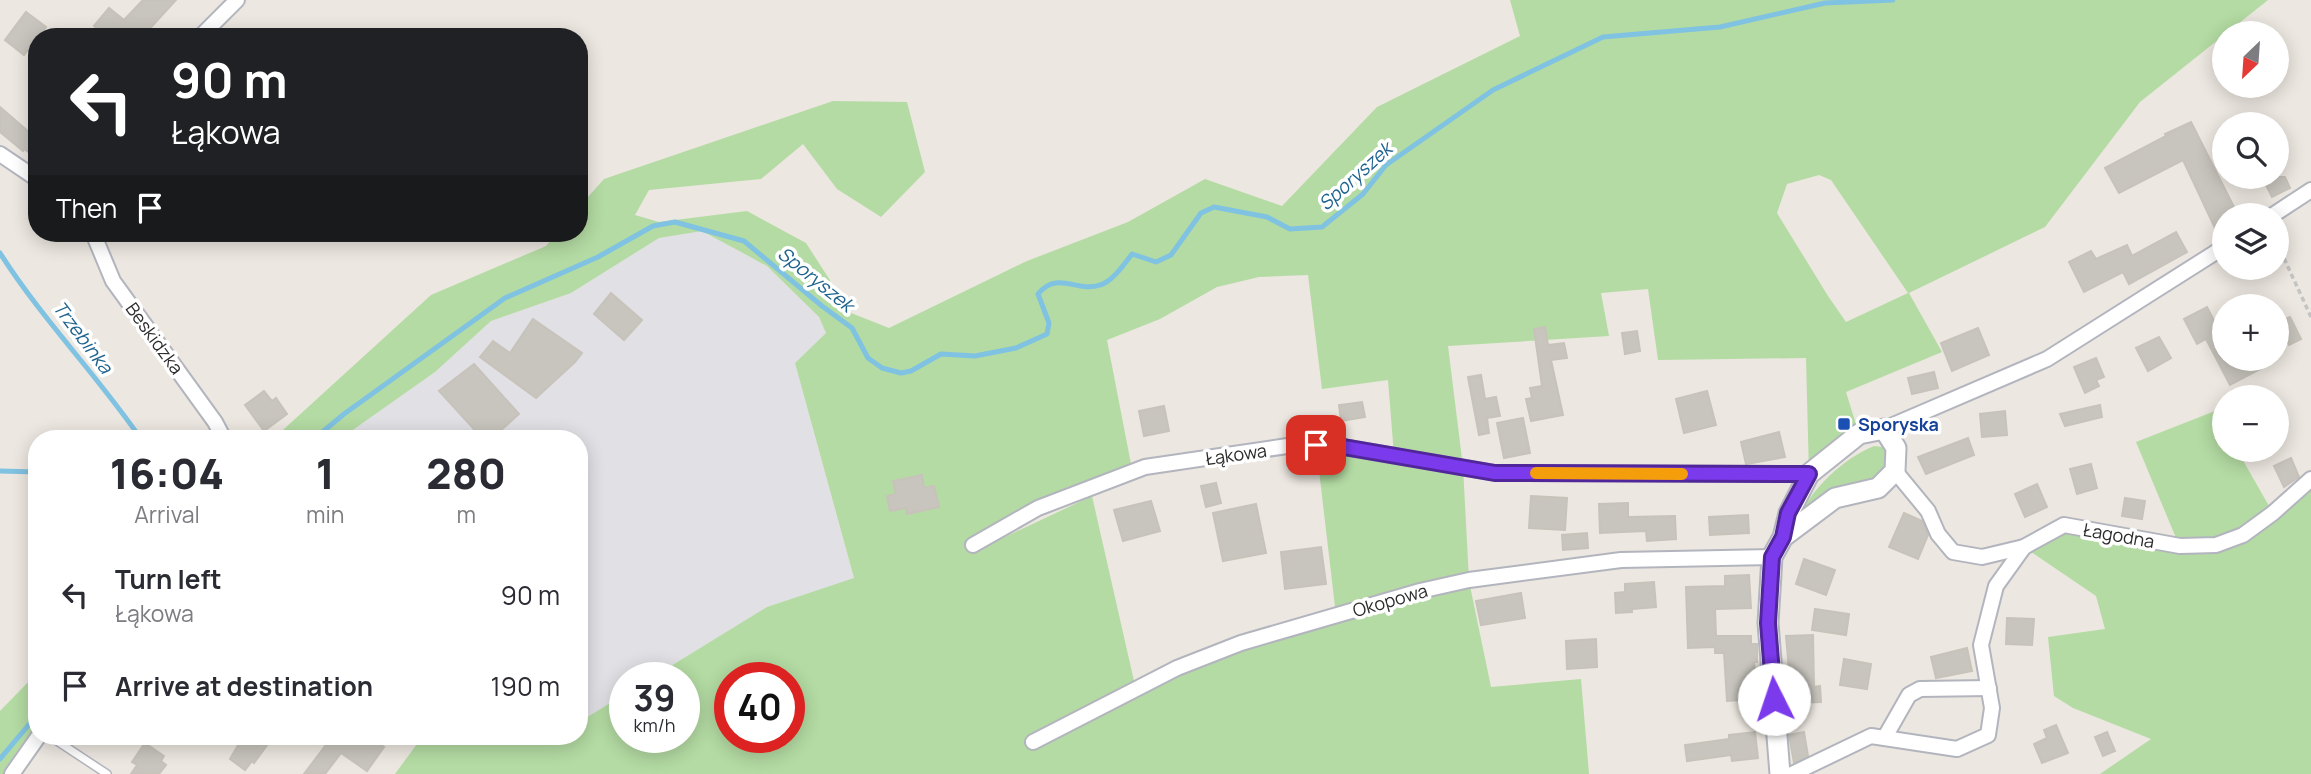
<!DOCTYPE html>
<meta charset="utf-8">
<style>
:root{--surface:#fff;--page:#f2f2f3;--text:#2b2b33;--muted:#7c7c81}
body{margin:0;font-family:Manrope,sans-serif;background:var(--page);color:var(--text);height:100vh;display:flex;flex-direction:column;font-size:26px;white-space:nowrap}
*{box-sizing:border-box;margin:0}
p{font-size:23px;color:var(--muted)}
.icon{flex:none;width:38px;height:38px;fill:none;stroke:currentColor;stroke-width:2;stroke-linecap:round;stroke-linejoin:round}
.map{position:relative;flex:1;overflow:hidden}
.details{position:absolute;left:28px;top:430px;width:560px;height:315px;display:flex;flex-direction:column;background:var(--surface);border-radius:28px;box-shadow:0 4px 18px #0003}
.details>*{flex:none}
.top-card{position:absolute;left:28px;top:28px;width:560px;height:214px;border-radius:28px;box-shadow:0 4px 18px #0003;background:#202124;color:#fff;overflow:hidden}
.needle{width:46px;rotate:205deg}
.tools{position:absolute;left:2212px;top:21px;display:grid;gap:14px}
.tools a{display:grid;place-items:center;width:77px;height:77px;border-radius:50%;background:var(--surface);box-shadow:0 4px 18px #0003;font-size:35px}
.speed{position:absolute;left:609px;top:662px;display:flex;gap:14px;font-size:35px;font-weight:700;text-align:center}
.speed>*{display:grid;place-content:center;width:91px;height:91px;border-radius:50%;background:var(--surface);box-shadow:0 4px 18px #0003;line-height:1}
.speed small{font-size:18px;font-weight:400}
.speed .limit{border:10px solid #d22;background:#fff;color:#111}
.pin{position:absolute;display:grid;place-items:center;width:60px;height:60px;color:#fff;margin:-30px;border-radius:14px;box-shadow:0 4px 10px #0006}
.me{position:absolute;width:77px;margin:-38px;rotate:356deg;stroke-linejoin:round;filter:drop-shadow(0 0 5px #0008)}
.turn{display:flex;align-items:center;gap:24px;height:147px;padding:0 28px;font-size:32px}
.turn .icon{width:91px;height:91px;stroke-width:2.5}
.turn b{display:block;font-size:49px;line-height:60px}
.then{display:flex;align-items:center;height:66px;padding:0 28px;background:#0003;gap:14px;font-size:26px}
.eta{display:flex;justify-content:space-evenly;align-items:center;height:119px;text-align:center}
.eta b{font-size:42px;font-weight:800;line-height:49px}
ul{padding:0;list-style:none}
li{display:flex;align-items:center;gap:21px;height:91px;padding:0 28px}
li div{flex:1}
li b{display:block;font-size:26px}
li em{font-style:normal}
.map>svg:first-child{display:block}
</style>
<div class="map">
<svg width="2311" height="774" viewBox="0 0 2311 774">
<rect width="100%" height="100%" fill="#ece7e0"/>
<path fill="#e1e0e5" d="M702,231l65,35 52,51 7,16 -31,30 59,216 -87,28 -114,70h-28v17l-46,28v-283h-239l95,-67 56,-51 80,-28 88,-55z"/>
<g fill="#b4dba3" fill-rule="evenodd">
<path d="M1510,0h758l-128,102 -95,125 -136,66 33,59 -96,40 13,42 -50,40 -3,-116 -148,2 -10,-71 -47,4 8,43 -161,10 15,121 6,113 -133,35 -20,-170 78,10 -6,-75 -66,9 -14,-114 -49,2 -42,10 -57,32 -53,21 24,124 -166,84 6,5 121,-57 42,185 -101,61 144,-68 64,-24 180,-53 49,-11 21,101 90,-8 8,95h-1194l27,-37h120l8,3 6,-3h23v-15l46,-28v43h59v-60h-31l114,-70 87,-29 -59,-215 31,-30 -7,-16 -52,-51 -65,-35 -43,7 -88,55 -80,28 -56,51 -95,67h-67l158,-144 115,-49 11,-13h22v-26l25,-28 229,-78 74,1 18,70 -44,45 -44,-28 -34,-45 -42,35 -112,11 -14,25 24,7 88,-11 59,32 45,70 38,15 138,-67 101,-39 77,-43 77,27 95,-99 143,-71zM1819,175l12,5 77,113 -62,29 -18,-26 -51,-83 10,-29zM730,677h59v60h-59z"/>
<path d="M2215,411l9,16v23h13l36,63 38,-34v295h-211l51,-35 -78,-31 -19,-12 -6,-59 57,-8 -9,-33 -72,-49 40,-22 115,20 -43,-103z"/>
<path d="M1874,446l8,1 5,3v17l-9,10 -44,13 -27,20 -2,-4c15,-25 42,-49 69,-60z"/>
<path d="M37,673v64l-25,37h-12v-63z"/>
</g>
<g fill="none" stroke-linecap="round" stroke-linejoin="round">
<g stroke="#80c2e1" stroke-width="5">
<path d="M0,253c42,66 97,122 141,186"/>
<path d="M314,439l30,-25 161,-116 93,-41 55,-31 22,-4 69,19 78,65 30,22 16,30 14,10 19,5 10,-2 30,-17 34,2 41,-8 31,-14 2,-11 -11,-29c20,-24 38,-1 62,-9 13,-4 24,-21 32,-31l24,8 15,-7 30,-42 13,-6 53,10 23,12 32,-2 41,-33 23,-29 107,-75 110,-53 117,-10 105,-24 68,-3"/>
<path d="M0,471l37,1"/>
<path d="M0,759l37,-44"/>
</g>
</g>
<g fill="#c8c5be" stroke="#c7c3ba" stroke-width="2">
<path d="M143,0h33l-34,37h-35l-13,-11 15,-18 15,12z"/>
<path d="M26,12l20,15 -22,28 -19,-15z"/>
<path d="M0,107l37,32v19l-13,-9 -1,2 -23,-19z"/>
<path d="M2191,122l47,93h-14v8l-9,5 -32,-68 -64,33 -14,-25 61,-32 -1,-2z"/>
<path d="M2262,177h23l5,11 -18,9z"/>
<path d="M2176,232l11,20 -58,32 -6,-12 -39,20 -15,-30 22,-11 5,8 31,-14 5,11z"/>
<path d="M611,293l31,27 -18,20 -30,-26z"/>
<path d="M2207,307l17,33v19h31l5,10 -30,16 -24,-46 -9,5 -13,-25z"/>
<path d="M2290,317l11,22 -12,6 -11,-23z"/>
<path d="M533,319l49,34 -7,9 -39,36 -56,-41 13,-16 17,12z"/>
<path d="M1545,327l3,18 16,-2 3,15 -16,2 12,55 -32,6 -5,-22 6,-1 -2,-10 12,-2 -8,-57z"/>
<path d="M1978,328l11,27 -37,16 -11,-28z"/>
<path d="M1637,331l3,20 -15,3 -3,-21z"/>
<path d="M2159,337l12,21 -23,13 -12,-23z"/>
<path d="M2096,358l8,19 -8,3 3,6 -14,7 -11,-26z"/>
<path d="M474,364l45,50 -28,25h-8l-44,-48z"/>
<path d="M1934,372l4,16 -26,6 -4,-16z"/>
<path d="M1481,375l4,24 11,-2 4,19 -13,2 2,15 -10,2 -11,-58z"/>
<path d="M264,391l8,10 4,-3 11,16 -23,17 -19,-26z"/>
<path d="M1707,391l9,34 -32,8 -8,-34z"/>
<path d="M1362,402l3,15 -24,4 -2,-16z"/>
<path d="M2100,405l2,12 -37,9 -5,-12z"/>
<path d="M1164,406l5,25 -25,5 -5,-25z"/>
<path d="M2005,411l2,24 -25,2 -2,-23z"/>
<path d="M1523,418l7,35 -26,5 -7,-35z"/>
<path d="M1779,432l6,25 -39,7 -5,-22z"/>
<path d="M1968,438l6,17 -48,19 -8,-17z"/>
<path d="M2291,458l8,19 -15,10 -10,-21z"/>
<path d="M2091,464l6,24 -20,6 -7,-25z"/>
<path d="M922,475l2,13 10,-2 5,21 -32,7 -1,-6 -16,3 -3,-15 9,-2 -3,-13z"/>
<path d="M1216,483l5,20 -15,4 -5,-21z"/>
<path d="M2037,484l10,23 -22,10 -10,-23z"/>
<path d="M1531,496l36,2 -2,32 -36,-2z"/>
<path d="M2125,498l20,3 -3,18 -20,-3z"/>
<path d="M1151,501l9,30 -37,10 -9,-31z"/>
<path d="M1628,503v14l47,-1 1,23 -29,2 -1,-10 -46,2 -1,-29z"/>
<path d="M1256,504l10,49 -43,8 -10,-48z"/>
<path d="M1904,513l18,8 6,14 -10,24 -29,-12z"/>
<path d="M1748,515l1,18 -39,2 -1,-18z"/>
<path d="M1587,533l1,15 -25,2 -1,-15z"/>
<path d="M1321,547l5,37 -41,5 -4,-37z"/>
<path d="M1804,559l31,11 -9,25 -30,-11z"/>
<path d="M1749,575l2,33 -36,1 1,27h35v8h6v18h-3l3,37 -30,2 -3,-48h-9v-6l-27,1 -2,-61 39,-1v-10z"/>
<path d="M1654,582l2,25 -24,2v3l-16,1 -1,-20 10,-1v-8z"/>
<path d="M1521,593l4,25 -44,7 -5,-24z"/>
<path d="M1815,609l34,5 -3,21 -34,-5z"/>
<path d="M2007,618l27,1 -2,26 -26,-1z"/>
<path d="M1813,635l1,52 6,-1 1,16 -29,1 -6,-67z"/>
<path d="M1596,639l1,28 -30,2 -1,-28z"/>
<path d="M1967,648l5,23 -36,7 -5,-21z"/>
<path d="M1844,659l27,5 -4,25 -27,-4z"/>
<path d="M2056,725l12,28 -26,10 -8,-19 13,-6 -3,-8z"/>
<path d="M1755,732l3,26 -26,3 -1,-6 -44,6 -2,-16 44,-6v-4z"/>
<path d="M1804,732l4,24 -14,7 -5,-28z"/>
<path d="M2107,732l8,19 -12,5 -8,-19z"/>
<path d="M243,737h30l-19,26 -2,-2 -7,9 -15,-11z"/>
<path d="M332,737h36l16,10 -17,24 -26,-18 -16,21h-21z"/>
<path d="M145,743l19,13 -3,5 5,4 -7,9h-28l6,-9 -5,-3z"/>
</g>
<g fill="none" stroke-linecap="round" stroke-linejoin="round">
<defs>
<path id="lane" d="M51,737l56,37"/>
<g id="street">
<path d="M200,37l37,-37"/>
<path d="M0,154l37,25"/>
<path d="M2273,215l38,-25"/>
<path d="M93,233l20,48 102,141 9,17"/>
<path d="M1884,429l163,-70 177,-112"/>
<path d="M1895,471l33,40 10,23 15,18 29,5 42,-10"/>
<path d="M973,545l65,-37 107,-41 149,-22h38l163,28 314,1"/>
<path d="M1885,737l24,-42 11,-6 69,-1"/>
<path d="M1033,742l144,-74 64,-25 179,-52 49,-11 152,-20 151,-3"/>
<path d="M12,774l26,-37"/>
<path d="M1792,774l79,-38 86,13 31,-14 4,-27 -11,-63 15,-59 28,-39 40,-22 116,21 36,-1 27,-10 30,-22 38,-34"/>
</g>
<path id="secondary" d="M1780,774l-12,-151 4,-66 11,-20 6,-24 20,-39 50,-40 25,-5 12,19 -1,23 -17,17 -43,10 -52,39"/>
</defs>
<use href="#lane" stroke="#b3b5be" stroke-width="10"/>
<use href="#street" stroke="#b3b5be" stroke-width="18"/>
<use href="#secondary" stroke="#b3b5be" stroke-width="23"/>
<path stroke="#c4c4c4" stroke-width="3.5" stroke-dasharray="5 3.5" stroke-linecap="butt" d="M2277,243l34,74"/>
<use href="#lane" stroke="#fff" stroke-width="7"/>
<use href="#street" stroke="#fff" stroke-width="14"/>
<use href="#secondary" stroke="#fff" stroke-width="19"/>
</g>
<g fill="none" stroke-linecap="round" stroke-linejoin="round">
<defs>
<path id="route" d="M1316,445h16l163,28 314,1 -21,39 -5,24 -11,20 -4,66 6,76"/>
</defs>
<use href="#route" stroke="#51269a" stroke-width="18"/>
<use href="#route" stroke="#7c3aed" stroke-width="12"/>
<path stroke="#f59e0b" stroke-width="12" d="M1536,473l146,1"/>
</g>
<rect fill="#1a4fb4" stroke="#fff" stroke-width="2.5" x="1837" y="417" width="14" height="14" rx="3.5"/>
<g text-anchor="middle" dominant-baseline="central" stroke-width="7" stroke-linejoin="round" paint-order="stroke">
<g font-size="18" fill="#2c2c2c" stroke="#fff">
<text transform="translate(155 338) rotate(54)">Beskidzka</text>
<text transform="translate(1236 454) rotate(-8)">Łąkowa</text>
<text transform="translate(2119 535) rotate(10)">Łagodna</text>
<text transform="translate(1390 600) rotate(-16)">Okopowa</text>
</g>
<g font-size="18" font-weight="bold" fill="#164399" stroke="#fff" text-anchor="start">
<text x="1858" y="424">Sporyska</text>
</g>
<g font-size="19" font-style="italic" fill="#1e628e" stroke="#fff">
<text transform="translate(1355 176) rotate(-42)">Sporyszek</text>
<text transform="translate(816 279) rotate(39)">Sporyszek</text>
<text transform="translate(83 337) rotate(53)">Trzebinka</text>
</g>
</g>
</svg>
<div class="tools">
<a><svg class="needle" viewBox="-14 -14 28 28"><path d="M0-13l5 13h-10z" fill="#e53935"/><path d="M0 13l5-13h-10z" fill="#7c7c81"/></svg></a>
<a><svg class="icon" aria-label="search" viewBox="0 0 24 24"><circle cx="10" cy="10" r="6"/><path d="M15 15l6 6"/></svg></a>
<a><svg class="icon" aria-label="layers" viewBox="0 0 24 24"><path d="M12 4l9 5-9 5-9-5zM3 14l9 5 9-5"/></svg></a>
<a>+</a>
<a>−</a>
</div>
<div class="speed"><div>39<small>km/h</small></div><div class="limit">40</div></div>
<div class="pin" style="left:1316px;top:445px;background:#d93025"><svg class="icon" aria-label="arrive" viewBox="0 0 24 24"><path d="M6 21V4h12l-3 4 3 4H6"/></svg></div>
<svg class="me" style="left:1774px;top:699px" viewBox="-20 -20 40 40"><circle r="19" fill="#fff"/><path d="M0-13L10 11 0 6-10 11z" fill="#7c3aed"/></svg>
<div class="top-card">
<div class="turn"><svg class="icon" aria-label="left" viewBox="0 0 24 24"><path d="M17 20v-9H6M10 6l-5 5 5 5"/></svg><div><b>90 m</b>Łąkowa</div></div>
<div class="then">Then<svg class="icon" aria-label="arrive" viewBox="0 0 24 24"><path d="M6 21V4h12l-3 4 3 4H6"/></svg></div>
</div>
<section class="details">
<div class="eta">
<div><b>16:04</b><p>Arrival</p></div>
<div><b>1</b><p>min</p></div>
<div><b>280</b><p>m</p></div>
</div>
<ul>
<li><svg class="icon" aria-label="left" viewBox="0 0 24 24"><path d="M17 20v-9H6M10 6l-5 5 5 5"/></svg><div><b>Turn left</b><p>Łąkowa</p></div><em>90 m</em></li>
<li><svg class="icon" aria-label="arrive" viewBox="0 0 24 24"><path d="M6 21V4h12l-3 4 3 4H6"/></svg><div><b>Arrive at destination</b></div><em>190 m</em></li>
</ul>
</section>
</div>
